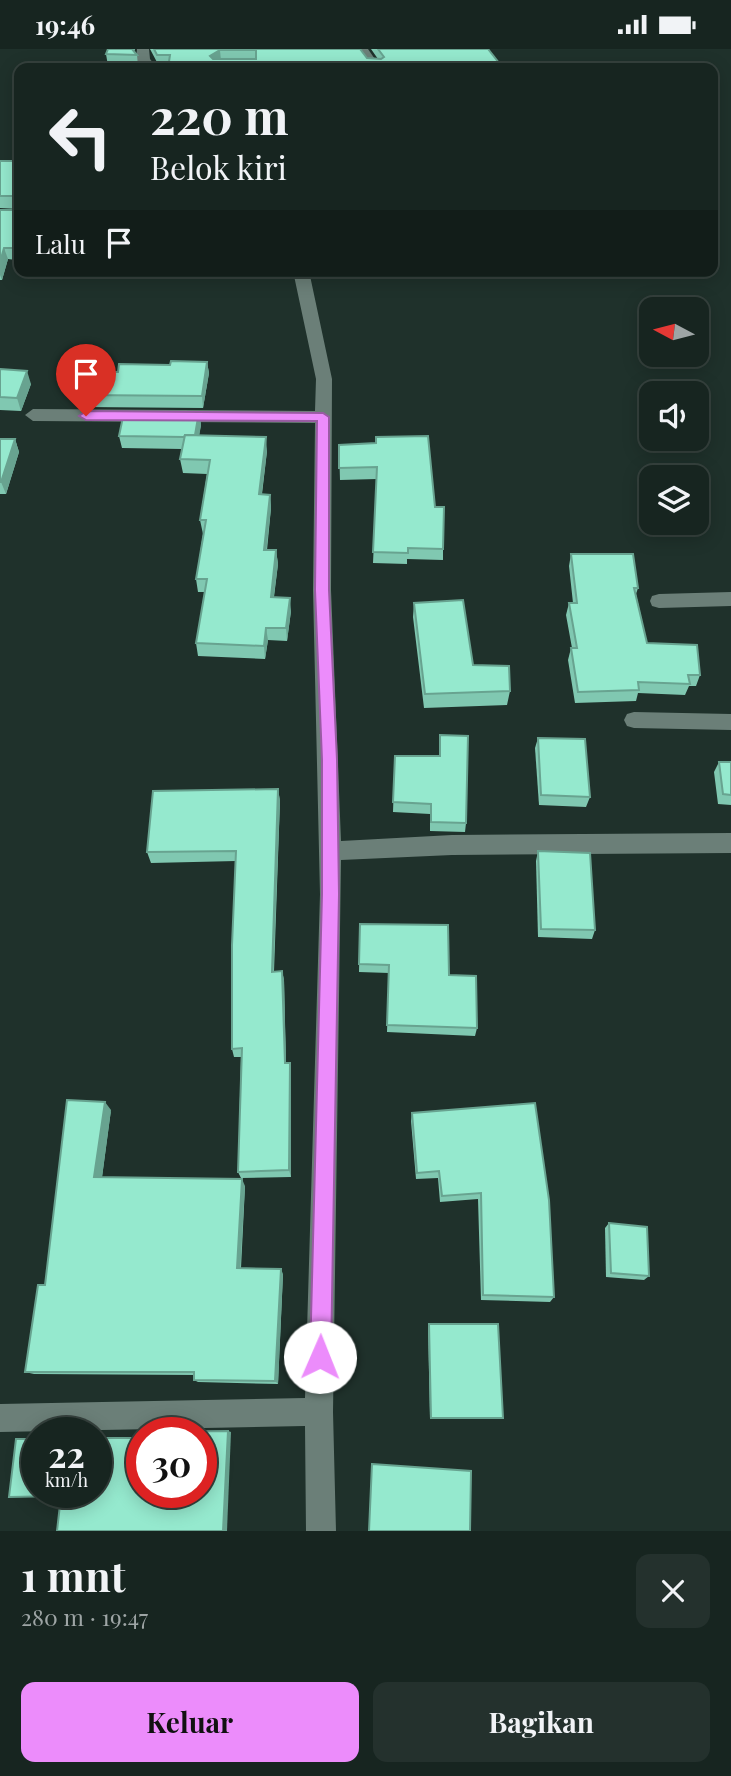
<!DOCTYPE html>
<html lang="id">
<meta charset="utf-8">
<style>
:root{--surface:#172520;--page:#24312d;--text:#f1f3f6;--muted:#9ea5a5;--line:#36423e;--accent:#ec8cfb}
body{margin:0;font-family:"Playfair Display",serif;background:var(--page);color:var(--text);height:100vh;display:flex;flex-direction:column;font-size:26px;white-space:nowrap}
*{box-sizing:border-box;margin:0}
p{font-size:23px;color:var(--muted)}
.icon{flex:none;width:38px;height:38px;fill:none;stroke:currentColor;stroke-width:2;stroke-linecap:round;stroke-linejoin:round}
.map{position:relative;height:1482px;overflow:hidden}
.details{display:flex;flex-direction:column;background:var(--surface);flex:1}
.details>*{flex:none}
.hud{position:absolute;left:14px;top:14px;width:704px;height:214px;border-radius:14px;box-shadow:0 4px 18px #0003,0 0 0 2px var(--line);background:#172520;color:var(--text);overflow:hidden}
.needle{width:46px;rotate:277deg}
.fabs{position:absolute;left:639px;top:248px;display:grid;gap:14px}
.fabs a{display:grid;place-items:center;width:70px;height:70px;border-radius:14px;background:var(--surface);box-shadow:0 4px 18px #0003,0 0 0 2px var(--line);font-size:35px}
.speed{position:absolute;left:21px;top:1368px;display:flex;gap:14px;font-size:35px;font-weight:700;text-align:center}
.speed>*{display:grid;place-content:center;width:91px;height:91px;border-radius:50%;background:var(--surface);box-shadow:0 4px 18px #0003,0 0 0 2px var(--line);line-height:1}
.speed small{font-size:18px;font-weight:400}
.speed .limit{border:10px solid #d22;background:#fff;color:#111}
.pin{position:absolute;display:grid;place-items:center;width:60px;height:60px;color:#fff;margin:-72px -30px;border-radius:50% 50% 50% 0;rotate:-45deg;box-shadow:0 0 7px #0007}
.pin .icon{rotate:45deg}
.me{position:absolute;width:77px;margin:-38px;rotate:1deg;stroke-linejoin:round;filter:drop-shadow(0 0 5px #0008)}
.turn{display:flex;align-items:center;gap:24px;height:147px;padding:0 21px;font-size:32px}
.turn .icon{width:91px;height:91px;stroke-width:2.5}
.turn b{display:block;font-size:49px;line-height:60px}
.then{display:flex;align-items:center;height:66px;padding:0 21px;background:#0003;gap:14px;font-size:26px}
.round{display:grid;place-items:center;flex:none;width:74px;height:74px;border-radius:14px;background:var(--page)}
.headline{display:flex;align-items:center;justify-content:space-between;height:119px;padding:0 21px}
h1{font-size:42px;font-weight:700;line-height:52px}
.action{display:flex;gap:14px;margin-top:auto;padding:14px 21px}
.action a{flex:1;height:80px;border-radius:14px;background:var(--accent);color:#111;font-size:28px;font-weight:700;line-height:80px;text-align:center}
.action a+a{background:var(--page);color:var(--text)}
.status{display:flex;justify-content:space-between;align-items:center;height:49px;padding:0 35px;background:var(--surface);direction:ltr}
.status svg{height:19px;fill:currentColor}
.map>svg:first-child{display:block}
</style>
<div class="status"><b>19:46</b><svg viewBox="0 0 49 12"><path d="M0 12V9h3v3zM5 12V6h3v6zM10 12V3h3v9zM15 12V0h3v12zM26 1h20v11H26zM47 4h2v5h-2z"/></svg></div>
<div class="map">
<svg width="731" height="1482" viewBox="0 0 731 1482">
<rect width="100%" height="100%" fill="#1f312b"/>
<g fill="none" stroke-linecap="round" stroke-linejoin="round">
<g fill="#6b7f78" fill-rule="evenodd">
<path d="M137,0h12l1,10 7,9h-13l-8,-8z"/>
<path d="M356,0h12l13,19h-12z"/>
<path d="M293,222h16l23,108 -1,211 10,251 111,-6 279,-2v20l-279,2 -111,5 -8,552 3,119h-30l-1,-105 -305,6v-28l305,-6 15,-504 -7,-304 2,-167 -282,-2 -8,-6 8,-6 282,2 1,-32z"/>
<path d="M731,543v14l-72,2 -7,-2 -2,-5 2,-5 7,-2z"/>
<path d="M634,663l97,2v16l-97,-2 -7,-2 -3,-6 3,-6z"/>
</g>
</g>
<g fill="#80c8b1">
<path d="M108,0h27l-1,3 3,3 1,11h-30l-2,-12z"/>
<path d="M150,0h210l7,9 11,1 -7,-10h117l15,19 -344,-2z"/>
<path d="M0,112h19v48l-19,-1z"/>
<path d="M0,161l19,6v39h-1l-2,5 -8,-1 -6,21h-2z"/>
<path d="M207,313l2,11 -6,35 -117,-1 -3,-12 35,-23z"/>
<path d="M0,320l31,15 -10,27 -21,-1z"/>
<path d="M199,363l2,13 -2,10 68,16 -5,43 8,1 1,13 -4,42h9l2,14 -4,33 17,14 -4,30 -19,-1 -3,19 -67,-3 -2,-13 9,-51h-7l-2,-13 7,-45 -3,-14 7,-46 -24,-1 -3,-14 2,-10 -60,-1 -3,-12z"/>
<path d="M0,390h15l4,13 -13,42h-6z"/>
<path d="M375,394l60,64 8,42v11l-36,-1v5l-34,-1 4,-84 -37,1 -1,-35z"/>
<path d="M571,505l67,34 -2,6 11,49 53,32 -4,11h-7l-4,9 -47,-2 -2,8 -61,2 -7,-43 3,-12h1l-6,-33 3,-12h4l-4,-37z"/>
<path d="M414,554l59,62 37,26 -3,14 -83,3 -11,-91z"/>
<path d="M440,686l26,88 -1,9 -35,-1v-17l-37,-2 2,-56h44z"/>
<path d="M538,689l52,59 -4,10 -47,-2 -4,-57z"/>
<path d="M719,713h12v43l-13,-1 -4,-32z"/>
<path d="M278,740l2,12 -6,170h8l2,9 2,83h4l1,8v106l-50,1 -3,-6 3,-115h-7l-2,-8 4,-188 -85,2 -4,-11z"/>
<path d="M538,802l57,79 -3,9 -54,-2 -2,-76z"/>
<path d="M360,875l89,51 28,53 -2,8 -88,-4 2,-59 -30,-1z"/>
<path d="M535,1054l19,194 -4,5 -69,-2 -3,-101 -38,3 -2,-24 -22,1 -5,-58 1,-8z"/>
<path d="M111,1061l-9,67 143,9 -4,82 42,6 -5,110 -80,-2 -4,-2v-5l-160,-1 -9,-2 20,-87z"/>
<path d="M609,1174l40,53 -5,4 -38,-3 -1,-49z"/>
<path d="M429,1275l74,94 -2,1h-71l-2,-92z"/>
</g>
<g fill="#68a390">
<path d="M220,1l1,11 -10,7 -1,-12z"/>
<path d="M14,194l4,12 -2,5 -3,-12z"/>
<path d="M4,199l4,11 -6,21 -2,-5v-13z"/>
<path d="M207,313l2,11 -6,35 -1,-12z"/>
<path d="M27,322l4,13 -10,27 -4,-13z"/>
<path d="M199,363l2,13 -4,24 -2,-12z"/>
<path d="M266,388l1,14 -7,57 -1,-14z"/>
<path d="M15,390l4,13 -13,42 -5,-12z"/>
<path d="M270,446l1,13 -6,55 -1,-13z"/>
<path d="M276,501l2,14 -6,46 -1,-13z"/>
<path d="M290,549l1,13 -4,30 -1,-13z"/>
<path d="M266,579l2,12 -3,19 -1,-13z"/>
<path d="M278,740l2,12 -7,180 -1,-9z"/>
<path d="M282,922l2,9 2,91 -1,-8z"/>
<path d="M290,1014l1,8v106l-2,-7z"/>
<path d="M105,1053l6,8 -10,75 -7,-8z"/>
<path d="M242,1130l3,7 -5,88 -3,-6z"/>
<path d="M281,1220l2,5 -5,110 -3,-3z"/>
<path d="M228,1382l3,1 -4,99h-4z"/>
</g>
<g fill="#95e9ce" stroke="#68a390" stroke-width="2" fill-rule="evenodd">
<path d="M108,0h24l5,6 -31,-1z"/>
<path d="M154,0h206l7,9 14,1 3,-2 -6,-8h110l15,19h-335l2,-13h-13zM220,1h36v9h-43l-3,-3z"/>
<path d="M0,112h19l-1,41 -2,-6h-16z"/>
<path d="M0,161h16l-2,6h5v28l-5,-1 -1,5h-9l-4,14z"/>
<path d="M171,312l36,1 -5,34 -119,-1 6,-24 29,1 1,-8 51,1z"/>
<path d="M0,320l27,2 -10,27 -17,-1z"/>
<path d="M124,363h75l-4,23h-10l-1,2 -65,-1z"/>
<path d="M185,386l81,2 -7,57 11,1 -6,55h12l-5,47 19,1 -4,30h-20l-2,18 -68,-3 11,-64h-11l10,-59h-6l10,-60 -30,-1z"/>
<path d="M428,387l7,71h9l-1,42 -35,-1v5l-35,-1 4,-85 -38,1v-23l37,-2v-6z"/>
<path d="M0,390h15l-14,43h-1z"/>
<path d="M571,505h62l5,34h-4l13,55 50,2 3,30h-12l2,9 -52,-2 1,8 -61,2 -7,-44h6l-8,-45h8z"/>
<path d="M463,551l10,65 36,1 1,25 -85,3 -11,-91z"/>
<path d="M440,686l28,1 -2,87 -35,-1v-18l-38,-2 2,-46h45z"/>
<path d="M538,689l47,1 5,58 -49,-2z"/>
<path d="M719,713h12v33l-8,-1z"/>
<path d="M278,740l-6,183 10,-1 3,92h5l-1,107 -51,2 4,-124 -10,1v-104l4,-94 -89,1 6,-61z"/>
<path d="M538,802l52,2 5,77 -54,-1z"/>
<path d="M360,875l88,1 1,50 27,1 1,52 -90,-3 2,-60 -30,-1z"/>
<path d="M67,1051l38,2 -11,75 148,2 -5,89 44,1 -6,112 -81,-1v-8h-169l13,-87h7z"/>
<path d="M535,1054l14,97 5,97 -71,-2 -2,-102 -39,3 -3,-25 -22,2 -5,-60z"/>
<path d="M609,1174l38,4 2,49 -38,-3z"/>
<path d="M429,1275h69l5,94h-72z"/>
<path d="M228,1382l-5,100h-166l4,-35 -52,1 7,-58h21v54h59v-55h45v-6zM142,1384h59v60h-59z"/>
<path d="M372,1415l99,7 -1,60h-101z"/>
</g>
<path fill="#ec8cfb" stroke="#995ba3" stroke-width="2" d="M86,362l237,2 6,4v173l8,170 2,134 -8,463 -3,8 -8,3 -7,-3 -3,-8 12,-463v-134l-7,-170 2,-169 -231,-1 -7,-4z"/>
</svg>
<div class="fabs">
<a><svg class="needle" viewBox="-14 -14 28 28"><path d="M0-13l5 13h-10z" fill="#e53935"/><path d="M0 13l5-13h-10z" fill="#9ea5a5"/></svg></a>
<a><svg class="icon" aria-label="sound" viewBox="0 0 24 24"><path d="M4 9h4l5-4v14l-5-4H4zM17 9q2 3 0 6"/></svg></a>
<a><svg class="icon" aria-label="layers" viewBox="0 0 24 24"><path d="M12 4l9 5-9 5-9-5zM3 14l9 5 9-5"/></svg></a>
</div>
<div class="speed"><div>22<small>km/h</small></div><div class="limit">30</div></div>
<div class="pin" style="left:86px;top:367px;background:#d93025"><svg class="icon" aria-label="arrive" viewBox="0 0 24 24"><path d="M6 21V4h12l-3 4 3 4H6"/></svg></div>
<svg class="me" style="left:320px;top:1308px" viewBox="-20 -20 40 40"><circle r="19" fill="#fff"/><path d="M0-13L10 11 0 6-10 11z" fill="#ec8cfb"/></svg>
<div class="hud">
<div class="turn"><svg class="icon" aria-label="left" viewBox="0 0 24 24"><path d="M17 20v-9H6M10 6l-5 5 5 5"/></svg><div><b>220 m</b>Belok kiri</div></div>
<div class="then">Lalu<svg class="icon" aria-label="arrive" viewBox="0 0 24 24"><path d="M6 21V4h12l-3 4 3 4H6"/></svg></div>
</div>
</div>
<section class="details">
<div class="headline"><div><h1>1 mnt</h1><p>280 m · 19:47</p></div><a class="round"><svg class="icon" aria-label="close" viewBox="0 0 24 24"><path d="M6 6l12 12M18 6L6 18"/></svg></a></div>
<div class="action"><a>Keluar</a><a>Bagikan</a></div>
</section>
